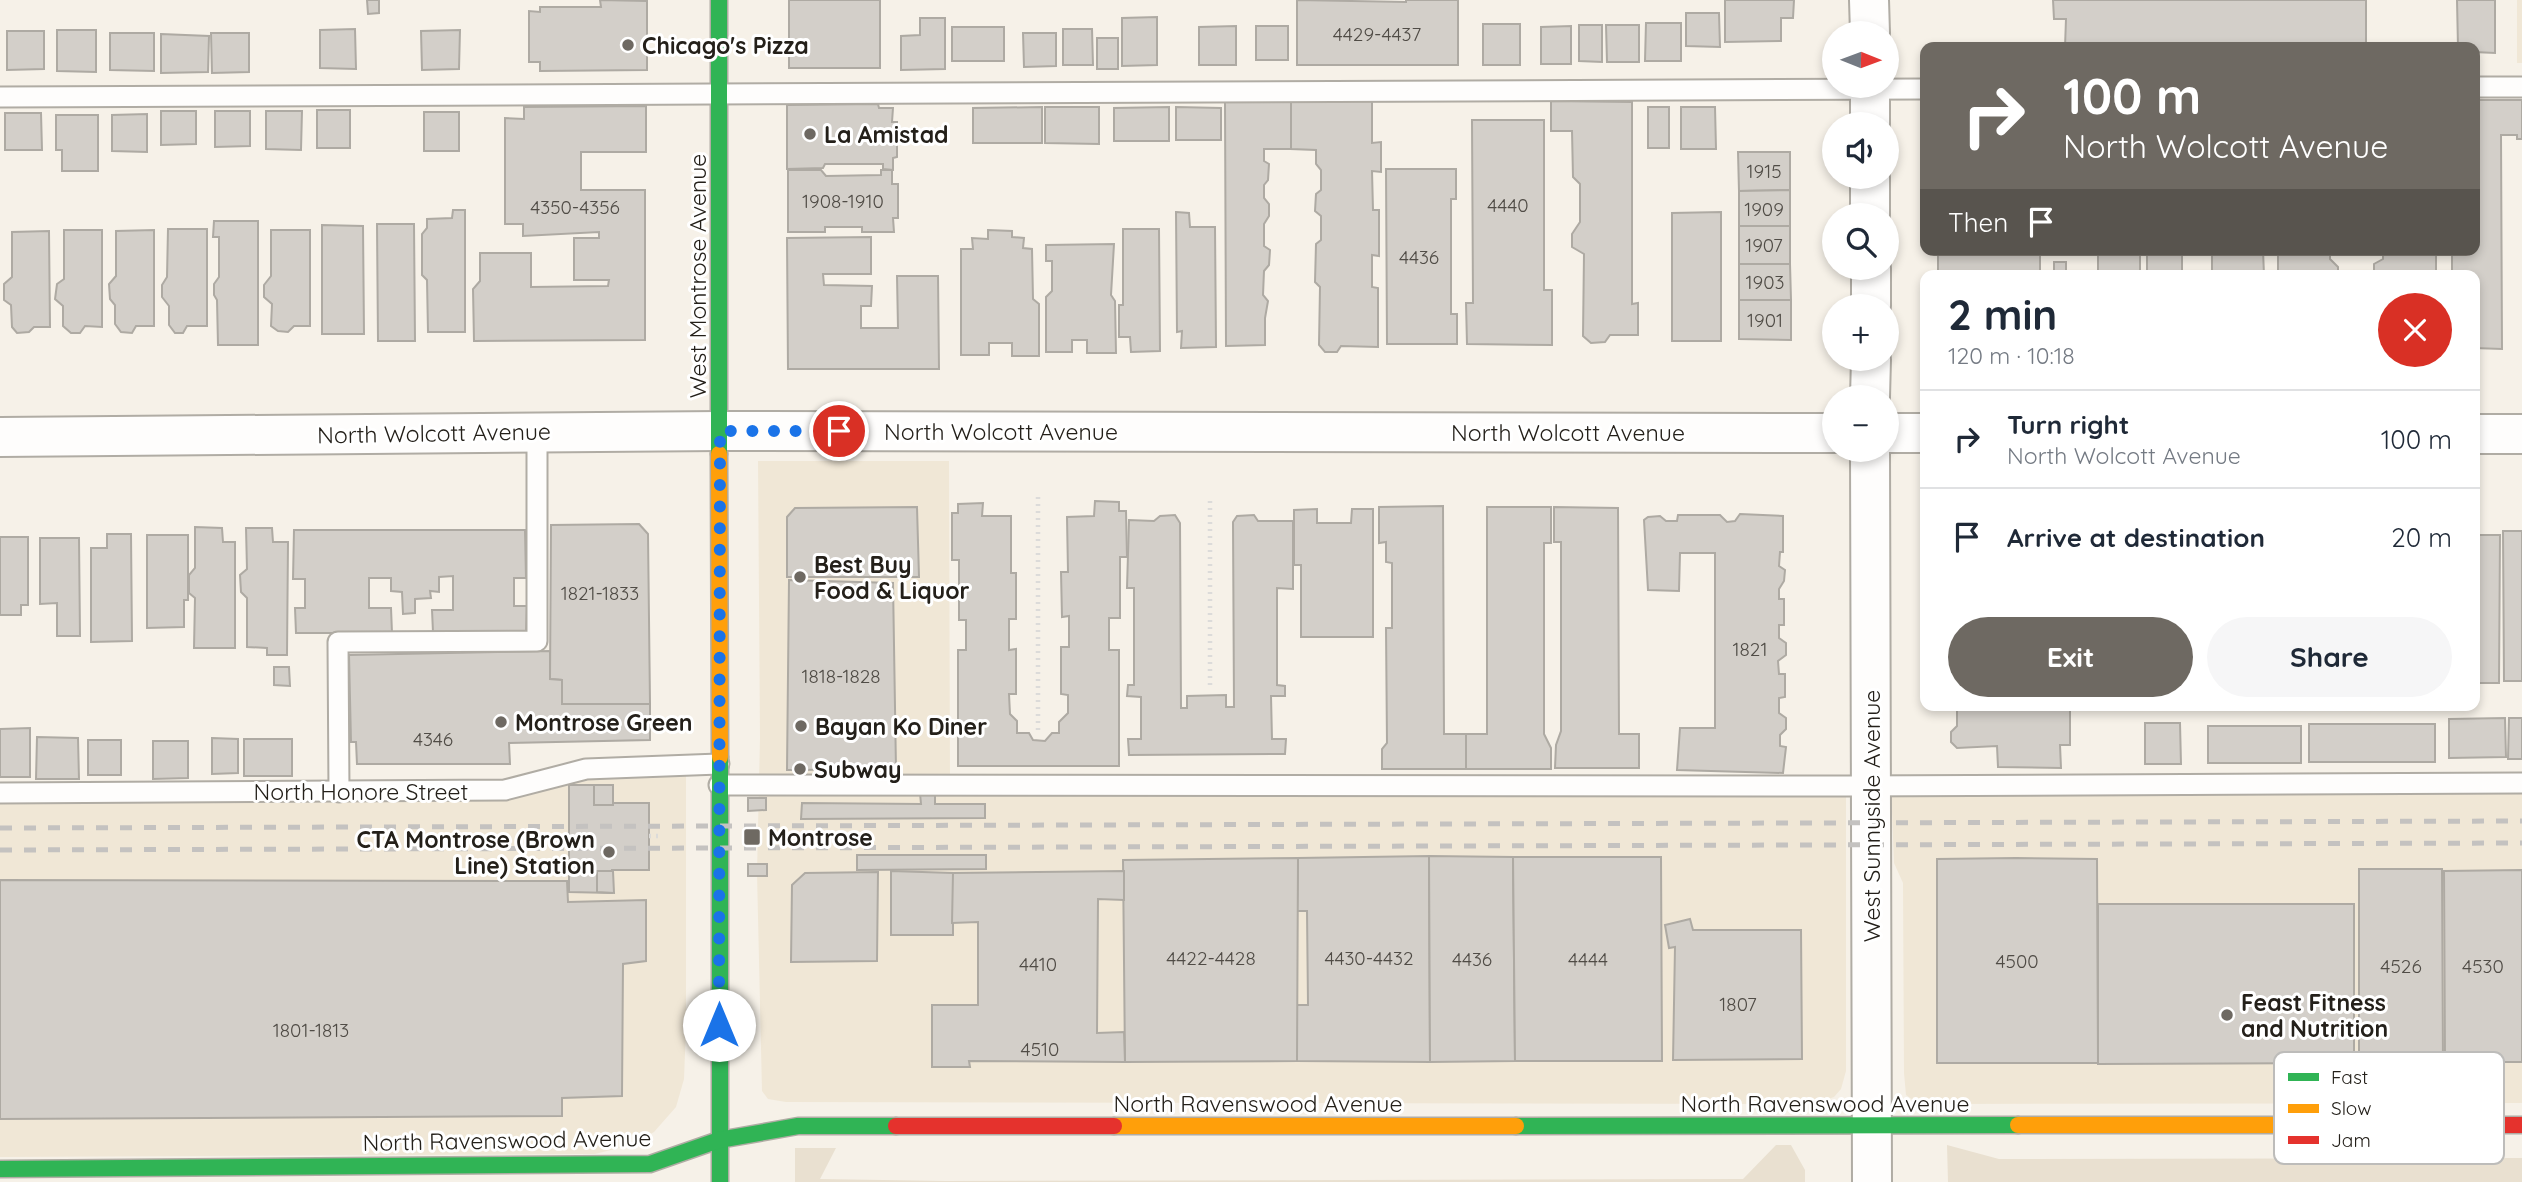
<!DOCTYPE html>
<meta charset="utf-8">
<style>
:root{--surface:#fff;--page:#f6f6f7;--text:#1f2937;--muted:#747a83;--line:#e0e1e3;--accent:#6e6962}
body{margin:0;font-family:Quicksand,sans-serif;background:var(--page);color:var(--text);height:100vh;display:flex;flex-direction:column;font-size:26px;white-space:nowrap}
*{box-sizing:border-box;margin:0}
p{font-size:23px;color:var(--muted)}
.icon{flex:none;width:38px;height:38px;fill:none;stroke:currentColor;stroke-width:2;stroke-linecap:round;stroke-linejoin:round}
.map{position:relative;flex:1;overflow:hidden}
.drawer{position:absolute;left:1920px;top:270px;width:560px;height:441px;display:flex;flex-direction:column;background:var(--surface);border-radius:14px;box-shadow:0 4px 10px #0003}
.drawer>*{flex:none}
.banner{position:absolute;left:1920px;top:42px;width:560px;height:214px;border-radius:14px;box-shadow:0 4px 10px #0003;background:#6e6962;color:#fff;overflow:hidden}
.needle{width:46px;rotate:91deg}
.fabs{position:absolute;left:1822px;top:21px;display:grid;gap:14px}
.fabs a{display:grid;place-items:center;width:77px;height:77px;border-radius:50%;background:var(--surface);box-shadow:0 4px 10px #0003;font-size:35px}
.pin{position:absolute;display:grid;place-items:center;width:60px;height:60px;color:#fff;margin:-30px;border:4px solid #fff;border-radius:50%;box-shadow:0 2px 7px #0007}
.me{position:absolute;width:77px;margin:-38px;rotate:0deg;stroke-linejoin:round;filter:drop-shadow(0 0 5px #0008)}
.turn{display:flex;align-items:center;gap:24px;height:147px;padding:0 28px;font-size:32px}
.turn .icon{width:91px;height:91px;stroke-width:2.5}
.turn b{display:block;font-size:49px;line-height:60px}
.then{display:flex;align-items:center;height:66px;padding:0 28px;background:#0003;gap:14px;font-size:26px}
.round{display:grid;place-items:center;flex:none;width:74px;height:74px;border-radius:37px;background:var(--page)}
.head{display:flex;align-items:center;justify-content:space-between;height:119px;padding:0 28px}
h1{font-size:42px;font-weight:700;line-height:52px}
.action{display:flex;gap:14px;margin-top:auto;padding:14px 28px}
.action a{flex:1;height:80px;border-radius:42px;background:var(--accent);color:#fff;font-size:28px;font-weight:700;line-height:80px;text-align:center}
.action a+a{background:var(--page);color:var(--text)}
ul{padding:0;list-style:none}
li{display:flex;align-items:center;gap:21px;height:98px;padding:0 28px;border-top:2px solid var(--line)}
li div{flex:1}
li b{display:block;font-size:26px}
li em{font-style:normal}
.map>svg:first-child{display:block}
</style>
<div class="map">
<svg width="2522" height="1182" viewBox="0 0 2522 1182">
<rect width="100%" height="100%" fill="#f6f1e8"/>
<g fill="#f0e7d6">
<rect x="2517" y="0" width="5" height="63"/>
<path d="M758,461h191l1,323 896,2v285l-5,18 -7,8 -21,7 -1027,-2 -18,-3 -6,-8 -5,-218 3,-135z"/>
<path d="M686,765v262l-2,52 -8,28 -22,25 -23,13 -36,9 -595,3v-364l441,-2 145,-22z"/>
<path d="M2522,782v321l-584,1 -21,-1 -11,-8 -2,-22 -1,-190 -9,-20 -3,-77z"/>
</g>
<g fill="#e9e0d0">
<path d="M1776,1145h15l14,25v12h-1010v-34h41l-16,31 126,2 797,-2z"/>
<path d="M1947,1145l52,14 523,-1v24h-574z"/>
</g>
<g fill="#d3cfc9" stroke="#aeaaa3" stroke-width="2">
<path d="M367,0h12v13l-11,1z"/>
<path d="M600,0l47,1v69l-107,1v-9h-11v-51l11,1v-5h61z"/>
<rect x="789" y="0" width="91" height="68"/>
<path d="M1297,0l109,2v-2h52v65h-161z"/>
<path d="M1725,0h69l-1,18h-12v23l-56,1z"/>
<path d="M2053,0h313v46l-301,1 1,-28h-12z"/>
<path d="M2457,0h38v53l-21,-1v-5h-16z"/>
<path d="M1686,13h33l1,34 -34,-1z"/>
<path d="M1157,17v48l-35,1v-48z"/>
<path d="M920,18h25v51l-44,1v-34l19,-1z"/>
<path d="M1646,23h35v38h-36z"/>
<rect x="1483" y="24" width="37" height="41"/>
<path d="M1579,25h23v37l-23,-1z"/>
<path d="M1606,25h33v37h-32z"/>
<path d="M1236,26v39h-37v-38z"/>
<rect x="1256" y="26" width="32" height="34"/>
<path d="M1571,26v38h-30v-37z"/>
<rect x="952" y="27" width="52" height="34"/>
<path d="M355,29l1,40 -36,-1v-38z"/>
<path d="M1063,29h29l1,36h-30z"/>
<path d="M57,30h39v42l-39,-1z"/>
<path d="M460,30l-1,39 -37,1 -1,-39z"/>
<path d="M7,31h37v38l-37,1z"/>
<path d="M110,33h44v38l-44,-1z"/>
<path d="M211,33h38v39l-37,1z"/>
<path d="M1023,33h33v33l-32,1z"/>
<path d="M161,34l48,2 -1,36 -47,1z"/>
<rect x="1097" y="38" width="21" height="31"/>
<path d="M2474,100h48v39h-5v-4h-16l1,214 -28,-1v-73h-22v-25h22z"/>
<path d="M1291,101v48h-27v12l5,3 -1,16 -4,5v13l5,6v12l-5,8v22l6,4 -1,15 -5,6 -1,24 5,6 -3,17v27l-39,1 -1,-244z"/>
<path d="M1291,101h81v42l9,-1v30l-9,-1 1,39h6v46l-7,-1v32l6,1v59l-37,-1 -4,6h-12l-6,-7 1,-58 -5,-5 1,-38 5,-4v-24l-6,-5 1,-17 5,-4v-20l-5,-6v-14l-25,-1z"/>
<path d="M1551,101l81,1v202l6,-1v32h-28l-5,7 -14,1 -8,-7 1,-82 -12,-7v-13l8,-12v-38l-7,-7 -1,-46h-21z"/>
<path d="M878,104l1,4h14l-1,14h5v35l-4,1v12l-10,-1v-5h-58l-2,4 -36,1v-64z"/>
<path d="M646,106v46h-65v38h64v150l-171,1 -1,-52 7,-8v-28h51v34l77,-1 1,-6h-35v-42h25v-6l-76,4v-12h-18v-106l19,1v-12z"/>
<path d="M1042,107v36h-69v-35z"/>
<path d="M1045,107h54v37l-54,-1z"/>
<path d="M1169,107v34h-55v-33z"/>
<path d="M1176,107l45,1v32h-45z"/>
<rect x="1648" y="107" width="21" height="41"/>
<path d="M1681,107h34l1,42h-35z"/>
<rect x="317" y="110" width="33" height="38"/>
<path d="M161,111h35v33l-35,1z"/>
<path d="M215,111h35v35l-35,1z"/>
<path d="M266,111h36l-1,39 -35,-1z"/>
<rect x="424" y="112" width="35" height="39"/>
<path d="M5,113h36l1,37h-37z"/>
<path d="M147,114v38l-35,-1v-36z"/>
<path d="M56,115h42v56h-36v-21h-6z"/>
<path d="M1472,120h72v170h8v55l-85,-1 -1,-41h7z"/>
<path d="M1738,152h52v38l-51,1z"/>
<path d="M1386,169h70v30h-5v115h6v30h-70z"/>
<path d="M788,170h33l5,6 55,-1v-5h11v14h6v34h-5l1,14h-32v-5h-37v5h-37z"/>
<path d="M1790,190v36h-51v-35z"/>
<path d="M453,210h12v122h-37l-1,-52 -5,-5v-41l5,-6v-9l25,-1z"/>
<path d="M1176,212l13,1 1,14h25l1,120 -35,1 1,-17 -5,1z"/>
<path d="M1721,212v129h-49v-128z"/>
<path d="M214,221h44v124h-40l-1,-45 -3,-5v-11l5,-7v-40h-6z"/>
<path d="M377,224h37l1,117h-37z"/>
<path d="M322,225l41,1 1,108h-42z"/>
<rect x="1739" y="226" width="51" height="38"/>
<path d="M168,229h39v97h-20l-4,7h-8l-6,-8v-19l-7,-9v-12l5,-8z"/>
<path d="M1123,229h36l1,122 -29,1 -1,-15h-11v-32h4z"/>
<path d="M64,230h38v97l-17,-1 -5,7h-9l-8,-7v-20l-8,-7 2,-15 7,-5z"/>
<path d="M154,230v96h-18l-4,7 -11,-1 -6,-8v-19l-5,-6 -1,-15 7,-8v-45z"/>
<path d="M271,230h39v96h-16l-6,6 -10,-1 -7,-5 1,-22 -8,-7v-12l7,-9z"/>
<path d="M988,230l24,1v6l12,1 -1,10 9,1 1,50 6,5v52h-27v-13h-23v12h-28v-106h12l-1,-11 16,1z"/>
<path d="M49,231l1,96h-16l-5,5 -12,1 -5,-6 -1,-22 -7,-5v-16l8,-7v-45z"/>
<path d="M871,237v37h-48l1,11 48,1 -1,20h-10v22h37l-1,-52h41l1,93h-151l-1,-131z"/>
<path d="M1114,244l-3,51 4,6 1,52h-29v-13h-15v12h-26v-55l6,-6v-30h-6v-16z"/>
<rect x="1938" y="250" width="102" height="25"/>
<rect x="2098" y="250" width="42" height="25"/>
<rect x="2147" y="250" width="35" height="25"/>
<path d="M2212,250h51l1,25h-52z"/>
<path d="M2278,250h52v9l8,8v8h-60z"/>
<path d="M2383,250h53v25h-62v-11l9,-5z"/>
<path d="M2054,262h12v9h29v4h-41z"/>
<path d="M1739,264h51l1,36h-52z"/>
<path d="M1739,300h52v40l-52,-1z"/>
<path d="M1095,501l24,1v9h7l1,46h-7v61h-11v32h10v116h-161v-116h8v-30h-7v-60h-7v-47h6v-9l25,-1 -1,13h29v57h5v46h-7v31l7,-1v45h-7l1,20 7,7v12h12l4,7 12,1 7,-8h7v-11l9,-9v-18l-7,-1v-47h8v-31l-7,1 -1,-45h7l-1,-55 27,-1z"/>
<path d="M1443,506l1,228h22v35h-84v-20l5,-6 -1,-115h6v-65l-6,-1v-20l-7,1v-36z"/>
<path d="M917,507l2,70h-132v-60l8,-9z"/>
<path d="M1487,507h64v36h-7v191l7,14v21h-85v-35h21z"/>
<path d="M1554,507l64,1 1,226h20v34h-84l1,-23 5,-14v-189h-7z"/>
<path d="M1317,509v14h34l1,-14h21v128h-72v-72h-7v-55z"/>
<path d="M1740,514l43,2v36h-3l-1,14 6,4 -1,11 -5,8v10h5v26h-5v13l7,5v12l-8,6 1,13h6v23l-6,1v15l7,5v11l-6,6v11l6,1 -3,26 -106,-3 3,-42h35v-175h-35l-1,38 -31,-1 -4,-70 4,-3 12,-1 6,5h11l1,-6h42l7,7 8,-1z"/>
<path d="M1175,515l5,8 1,185h6v-12l39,-1v12h8l-1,-185 4,-6 17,-1 4,6h35v68l-16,-1v97l8,1v10h-14l1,43h14l-1,15 -156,1 -1,-16h13v-42l-14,-1 1,-11h6v-97h-7l2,-68 25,1 6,-5z"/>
<path d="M639,524l9,10 2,170h-88v-24l-12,-1 1,-154z"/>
<path d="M195,527l27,1 1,14h12v106h-41l1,-50 -6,-5v-18l6,-7z"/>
<path d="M246,528h26l1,14h15l-1,113h-20v-7l-20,-1v-49l-6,-6 -1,-17 7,-6z"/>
<path d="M294,530h231l1,48h-12v28h13l-1,26h-93l-1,-22h21v-34l-14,1v15l-9,-1 1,7 -16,1v14l-12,1 -1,-22 -11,-1v-13h-22v30h22l1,25h-96l-1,-25h10v-29h-12z"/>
<path d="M2503,531h19v150h-18z"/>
<path d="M107,534h24l1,107 -41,1v-94h16z"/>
<path d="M147,535h41v65h-4v27l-37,1z"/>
<path d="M2474,535h26l-1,148h-25z"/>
<path d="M0,537h28v68h-7v10h-21z"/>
<path d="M40,538h39l1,98h-23v-33l-17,1z"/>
<path d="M789,580l104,3 3,186 -109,1z"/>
<path d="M550,651v28l12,1v24h88v36l-141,3 1,21h-153l-1,-22h-5l-2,-87z"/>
<path d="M274,667h15l1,19 -16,-1z"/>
<path d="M1957,705h113v40h-10l1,23 -63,-1 -1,-21 -40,2 -6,-6v-10l6,-6z"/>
<rect x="2189" y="705" width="124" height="3"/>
<rect x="2316" y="705" width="119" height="4"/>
<path d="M2505,718l1,39 -57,1v-39z"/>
<path d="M2509,718h13v41h-14z"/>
<path d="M2145,723h35l1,41h-36z"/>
<rect x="2309" y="724" width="126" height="38"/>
<rect x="2208" y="726" width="93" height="37"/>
<path d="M30,728v49h-30v-48z"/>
<path d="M37,737l41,1 1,41h-43z"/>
<path d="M212,738l26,1v34l-26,1z"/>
<rect x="244" y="739" width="48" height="37"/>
<rect x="88" y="740" width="33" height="35"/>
<path d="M153,741h35v37l-35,1z"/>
<path d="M569,785h43l-1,18h38v67h-37v23l-43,-1z"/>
<rect x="594" y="785" width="19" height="20"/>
<path d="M920,793h15v11h50v14l-184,1 1,-16 119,1z"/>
<path d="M748,798h18v12l-18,1z"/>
<path d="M857,855h129v14l-129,1z"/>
<path d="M1429,856l1,206 -133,-1v-56h11l-1,-94h-10l1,-53z"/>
<path d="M1429,856l84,1 2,204 -85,1z"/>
<path d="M1513,857h148l1,204h-147z"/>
<path d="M1298,858l-1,203 -172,1 -2,-202z"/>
<path d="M2016,858l81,1 1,204h-161v-204z"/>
<rect x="748" y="864" width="19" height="12"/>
<path d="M2359,869h83l1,194h-84z"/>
<path d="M2522,870v192h-77l-1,-191z"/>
<path d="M597,871h16l1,22 -17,-1z"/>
<path d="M891,871l62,2v62h-62z"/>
<path d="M1124,871v29l-26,-1 -1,134 27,-1 1,30 -156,-1 1,6h-38v-62h46v-83l-26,1 1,-50z"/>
<path d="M878,872l-1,89 -86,1 1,-77 13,-12z"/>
<path d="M0,880l567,1 1,21 78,-2v61l-23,3 -1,132 -60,2v18l-562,3z"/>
<path d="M2098,904h256v159l-256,1z"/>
<path d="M1690,919l3,11h108l1,129 -129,1 2,-113 -6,1 -4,-23z"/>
</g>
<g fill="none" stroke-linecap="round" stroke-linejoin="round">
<defs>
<g id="lane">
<path d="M2474,87h48"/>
<path d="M0,97l1925,-8"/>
<path d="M719,785l1127,1 676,-3"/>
<path d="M339,792l-1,-150 199,-1v-209"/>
<path d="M0,793l505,-3 81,-21 133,-5"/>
</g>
<g id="street">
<path d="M1869,0l1,33"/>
<path d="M1870,86v38"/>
<path d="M1870,177v38"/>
<path d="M1871,268v38"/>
<path d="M1870,397l1,-38"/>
<path d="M1886,433h39"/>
<path d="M2474,434h48"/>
<path d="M0,437l720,-6 1114,2"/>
<path d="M1870,450l2,732"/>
</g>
<g id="fast">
<path d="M719,0v454"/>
<path d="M720,757v425"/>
<path d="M1516,1126l502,-1"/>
<path d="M0,1169l650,-5 69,-24 79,-14h98"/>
</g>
<g id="slow">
<path d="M719,454l1,303"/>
<path d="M2018,1125h340"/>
<path d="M1114,1126h402"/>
</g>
<g id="jam">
<path d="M2358,1125h164"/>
<path d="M896,1126h218"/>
</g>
</defs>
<use href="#lane" stroke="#b0aca4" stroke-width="23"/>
<use href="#street" stroke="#b0aca4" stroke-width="42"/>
<use href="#fast" stroke="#b0aca4" stroke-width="19"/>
<use href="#slow" stroke="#b0aca4" stroke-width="19"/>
<use href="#jam" stroke="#b0aca4" stroke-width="19"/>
<g stroke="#dcdbd9" stroke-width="4.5" stroke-dasharray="2 5" stroke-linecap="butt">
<path d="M1038,497v233"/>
<path d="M1210,685v-188"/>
<path d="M649,836h12"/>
</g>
<use href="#lane" stroke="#fefdfc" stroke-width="19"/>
<use href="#street" stroke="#fefdfc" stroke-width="38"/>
<use href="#fast" stroke="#30b455" stroke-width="16"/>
<use href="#slow" stroke="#ff9f0a" stroke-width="16"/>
<use href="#jam" stroke="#e5322d" stroke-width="16"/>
<g stroke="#c4c2c0" stroke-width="5" stroke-dasharray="12 12" stroke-linecap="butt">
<path d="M0,828l2522,-7"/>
<path d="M0,850l2522,-7"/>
</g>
</g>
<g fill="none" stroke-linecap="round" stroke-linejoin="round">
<path stroke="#1a73e8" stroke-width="12" stroke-dasharray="0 21.6" d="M719,1025l1,-594h119"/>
</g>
<g fill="#6e6962" stroke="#fff" stroke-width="2.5">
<circle cx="628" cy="45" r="7"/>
<circle cx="810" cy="134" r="7"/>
<circle cx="800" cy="577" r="7"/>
<circle cx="501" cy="722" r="7"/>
<circle cx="801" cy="726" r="7"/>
<circle cx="800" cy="769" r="7"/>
<rect x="743" y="828" width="18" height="18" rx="3.5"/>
<circle cx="609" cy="852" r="7"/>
<circle cx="2227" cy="1015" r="7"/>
</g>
<g text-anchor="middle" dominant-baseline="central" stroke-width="6" stroke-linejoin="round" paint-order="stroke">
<g font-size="19" fill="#504c46">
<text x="1377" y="34">4429-4437</text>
<text x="1764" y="171">1915</text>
<text x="843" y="201">1908-1910</text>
<text x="1508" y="205">4440</text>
<text x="575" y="207">4350-4356</text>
<text x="1764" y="209">1909</text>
<text x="1764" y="245">1907</text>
<text x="1419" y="257">4436</text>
<text x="1765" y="282">1903</text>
<text x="1765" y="320">1901</text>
<text x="600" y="593">1821-1833</text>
<text x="1750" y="649">1821</text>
<text x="841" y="676">1818-1828</text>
<text x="433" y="739">4346</text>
<text x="1211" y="958">4422-4428</text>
<text x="1369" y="958">4430-4432</text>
<text x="1472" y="959">4436</text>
<text x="1588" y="959">4444</text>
<text x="2017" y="961">4500</text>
<text x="1038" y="964">4410</text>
<text x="2401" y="966">4526</text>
<text x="2483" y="966">4530</text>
<text x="1738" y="1004">1807</text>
<text x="311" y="1030">1801-1813</text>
<text x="1040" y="1049">4510</text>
</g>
<g font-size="23" font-weight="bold" fill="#24201a" stroke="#fff" text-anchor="start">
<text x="642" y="45">Chicago's Pizza</text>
<text x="824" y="134">La Amistad</text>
<text x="814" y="564">Best Buy<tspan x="814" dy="26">Food &amp; Liquor</tspan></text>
<text x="515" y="722">Montrose Green</text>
<text x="815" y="726">Bayan Ko Diner</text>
<text x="814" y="769">Subway</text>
<text x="768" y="837">Montrose</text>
<text x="595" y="839" text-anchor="end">CTA Montrose (Brown<tspan x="595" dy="26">Line) Station</tspan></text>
<text x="2241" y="1002">Feast Fitness<tspan x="2241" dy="26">and Nutrition</tspan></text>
</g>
<g font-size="23" fill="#24201a" stroke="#fff">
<text transform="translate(697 276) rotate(-90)">West Montrose Avenue</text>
<text x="1001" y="431">North Wolcott Avenue</text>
<text x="1568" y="432">North Wolcott Avenue</text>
<text transform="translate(434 433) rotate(-1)">North Wolcott Avenue</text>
<text x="361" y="791">North Honore Street</text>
<text transform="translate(1871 816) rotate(-90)">West Sunnyside Avenue</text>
<text x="1258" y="1103">North Ravenswood Avenue</text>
<text x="1825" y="1103">North Ravenswood Avenue</text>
<text transform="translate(507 1140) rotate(-1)">North Ravenswood Avenue</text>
</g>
</g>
<rect x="2274" y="1052" width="230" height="112" rx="10" fill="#fff" stroke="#bdbcba" stroke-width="2"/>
<rect x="2288" y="1073" width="31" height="8" fill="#30b455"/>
<rect x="2288" y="1104" width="31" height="9" fill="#ff9f0a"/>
<rect x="2288" y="1136" width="31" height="8" fill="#e5322d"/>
<g font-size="19" fill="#24201a">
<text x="2331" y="1084">Fast</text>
<text x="2331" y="1115">Slow</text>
<text x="2331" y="1147">Jam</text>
</g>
</svg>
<div class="fabs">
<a><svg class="needle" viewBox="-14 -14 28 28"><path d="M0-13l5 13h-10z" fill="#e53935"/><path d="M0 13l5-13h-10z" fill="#747a83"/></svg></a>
<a><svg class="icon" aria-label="sound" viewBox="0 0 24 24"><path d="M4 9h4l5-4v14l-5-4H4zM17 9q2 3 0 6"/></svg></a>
<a><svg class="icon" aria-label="search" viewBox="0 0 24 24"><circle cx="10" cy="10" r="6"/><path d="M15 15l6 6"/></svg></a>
<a>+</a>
<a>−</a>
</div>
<div class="pin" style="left:839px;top:431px;background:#d93025"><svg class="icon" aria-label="arrive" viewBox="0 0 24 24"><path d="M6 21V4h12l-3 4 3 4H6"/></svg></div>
<svg class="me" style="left:719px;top:1025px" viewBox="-20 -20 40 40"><circle r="19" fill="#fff"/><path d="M0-13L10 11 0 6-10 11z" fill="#1a73e8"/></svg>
<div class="banner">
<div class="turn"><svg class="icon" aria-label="right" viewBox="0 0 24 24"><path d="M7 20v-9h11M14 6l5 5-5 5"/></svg><div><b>100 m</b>North Wolcott Avenue</div></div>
<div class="then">Then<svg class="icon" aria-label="arrive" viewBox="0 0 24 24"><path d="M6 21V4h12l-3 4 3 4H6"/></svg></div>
</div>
<section class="drawer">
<div class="head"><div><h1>2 min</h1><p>120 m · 10:18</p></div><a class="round" style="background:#d93025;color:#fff"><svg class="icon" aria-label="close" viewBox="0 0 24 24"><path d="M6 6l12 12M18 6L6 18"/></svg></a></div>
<ul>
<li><svg class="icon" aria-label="right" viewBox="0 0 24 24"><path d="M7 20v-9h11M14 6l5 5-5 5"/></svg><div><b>Turn right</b><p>North Wolcott Avenue</p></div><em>100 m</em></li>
<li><svg class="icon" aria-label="arrive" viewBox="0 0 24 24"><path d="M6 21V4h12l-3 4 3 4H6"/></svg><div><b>Arrive at destination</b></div><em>20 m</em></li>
</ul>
<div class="action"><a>Exit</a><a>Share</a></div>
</section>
</div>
